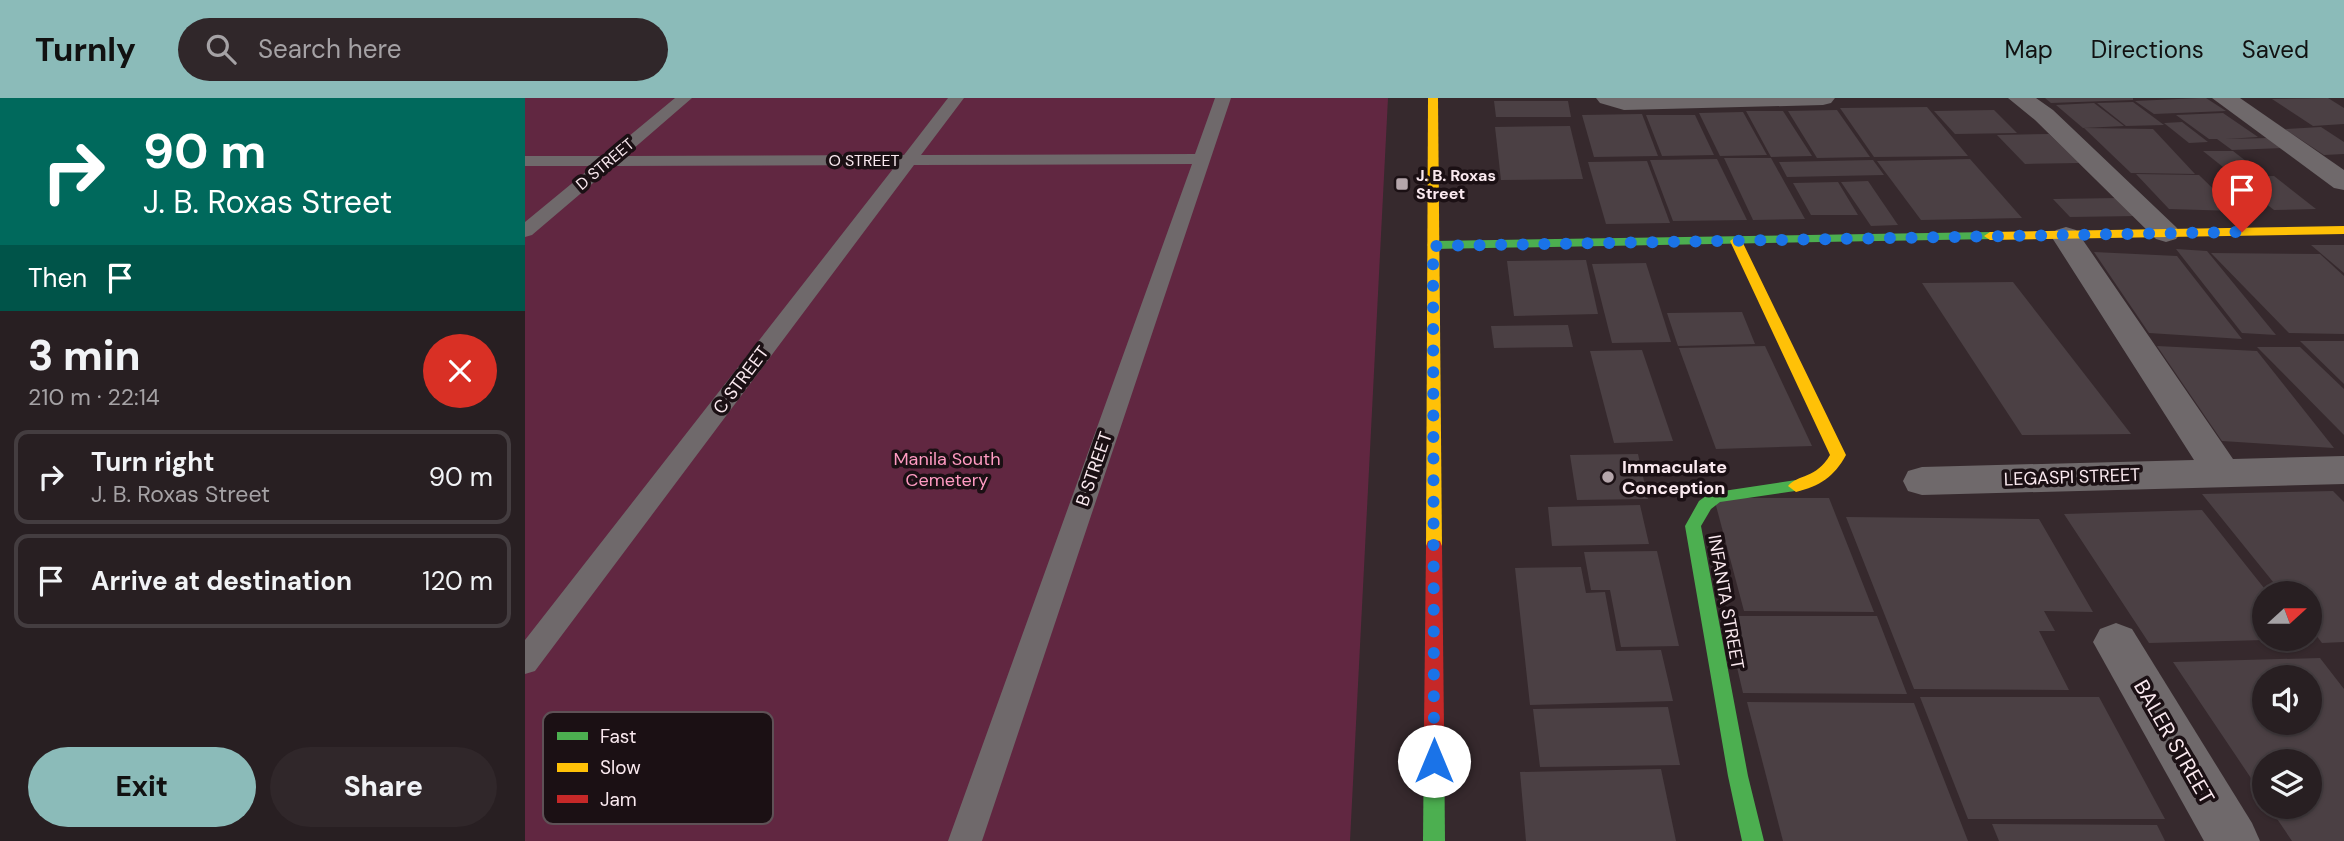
<!DOCTYPE html>
<meta charset="utf-8">
<style>
:root{--surface:#281f22;--page:#30272a;--text:#f1f3f6;--muted:#a5a2a5;--line:#443d40;--accent:#8bbbb9}
body{margin:0;font-family:"DM Sans",sans-serif;background:var(--page);color:var(--text);height:100vh;display:flex;flex-direction:column;font-size:26px;white-space:nowrap}
*{box-sizing:border-box;margin:0}
p{font-size:23px;color:var(--muted)}
.icon{flex:none;width:38px;height:38px;fill:none;stroke:currentColor;stroke-width:2;stroke-linecap:round;stroke-linejoin:round}
.map{position:relative;flex:1;overflow:hidden}
.details{display:flex;flex-direction:column;background:var(--surface);width:525px}
.details>*{flex:none}
.guide{background:#00695c;color:#fff;overflow:hidden}
.needle{width:46px;rotate:69deg}
.tools{position:absolute;left:1727px;top:483px;display:grid;gap:14px}
.tools a{display:grid;place-items:center;width:70px;height:70px;border-radius:50%;background:var(--surface);box-shadow:0 2px 5px #0004,0 0 0 2px var(--line);font-size:35px}
.pin{position:absolute;display:grid;place-items:center;width:60px;height:60px;color:#fff;margin:-72px -30px;border-radius:50% 50% 50% 0;rotate:-45deg;box-shadow:0 0 7px #0007}
.pin .icon{rotate:45deg}
.me{position:absolute;width:77px;margin:-38px;rotate:0deg;stroke-linejoin:round;filter:drop-shadow(0 0 5px #0008)}
.turn{display:flex;align-items:center;gap:24px;height:147px;padding:0 28px;font-size:32px}
.turn .icon{width:91px;height:91px;stroke-width:2.5}
.turn b{display:block;font-size:49px;line-height:60px}
.then{display:flex;align-items:center;height:66px;padding:0 28px;background:#0003;gap:14px;font-size:26px}
.round{display:grid;place-items:center;flex:none;width:74px;height:74px;border-radius:37px;background:var(--page)}
.headline{display:flex;align-items:center;justify-content:space-between;height:119px;padding:0 28px}
h1{font-size:42px;font-weight:800;line-height:52px}
.button{display:flex;gap:14px;margin-top:auto;padding:14px 28px}
.button a{flex:1;height:80px;border-radius:42px;background:var(--accent);color:#111;font-size:28px;font-weight:800;line-height:80px;text-align:center}
.button a+a{background:var(--page);color:var(--text)}
ul{padding:0;list-style:none}
li{display:flex;align-items:center;gap:21px;height:94px;margin:0 14px 10px;padding:0 14px;border:4px solid var(--line);border-radius:14px}
li div{flex:1}
li b{display:block;font-size:26px}
li em{font-style:normal}
header{display:flex;align-items:center;gap:42px;box-sizing:border-box;height:98px;padding:0 35px;background:var(--accent);color:#111}
header strong{font-size:33px}
nav{display:flex;gap:38px;margin-inline-start:auto;font-size:24px}
.search{width:490px;height:63px;background:var(--page);display:flex;align-items:center;gap:18px;box-sizing:border-box;padding:0 24px;border-radius:38px;color:var(--muted);font-size:26px}
main{display:flex;flex:1;min-height:0}
.map>svg:first-child{display:block}
</style>
<header>
<strong>Turnly</strong>
<div class="search"><svg class="icon" aria-label="search" viewBox="0 0 24 24"><circle cx="10" cy="10" r="6"/><path d="M15 15l6 6"/></svg>Search here</div>
<nav><a>Map</a><a>Directions</a><a>Saved</a></nav>
</header>
<main>
<section class="details">
<div class="guide">
<div class="turn"><svg class="icon" aria-label="right" viewBox="0 0 24 24"><path d="M7 20v-9h11M14 6l5 5-5 5"/></svg><div><b>90 m</b>J. B. Roxas Street</div></div>
<div class="then">Then<svg class="icon" aria-label="arrive" viewBox="0 0 24 24"><path d="M6 21V4h12l-3 4 3 4H6"/></svg></div>
</div>
<div class="headline"><div><h1>3 min</h1><p>210 m · 22:14</p></div><a class="round" style="background:#d93025;color:#fff"><svg class="icon" aria-label="close" viewBox="0 0 24 24"><path d="M6 6l12 12M18 6L6 18"/></svg></a></div>
<ul>
<li><svg class="icon" aria-label="right" viewBox="0 0 24 24"><path d="M7 20v-9h11M14 6l5 5-5 5"/></svg><div><b>Turn right</b><p>J. B. Roxas Street</p></div><em>90 m</em></li>
<li><svg class="icon" aria-label="arrive" viewBox="0 0 24 24"><path d="M6 21V4h12l-3 4 3 4H6"/></svg><div><b>Arrive at destination</b></div><em>120 m</em></li>
</ul>
<div class="button"><a>Exit</a><a>Share</a></div>
</section>
<div class="map">
<svg width="1819" height="743" viewBox="0 0 1819 743">
<rect width="100%" height="100%" fill="#36292d"/>
<path fill="#612741" d="M0,0h863l-38,743h-825z"/>
<g fill="#4b4044" fill-rule="evenodd">
<path d="M1520,0h88v2l-82,3z"/>
<path d="M1674,0h7l20,13 -72,3 -19,-13z"/>
<path d="M1803,0l16,10v16l-31,2 -41,-27z"/>
<path d="M969,3h74l3,16h-75z"/>
<path d="M1608,4l31,23 -38,1 -29,-23z"/>
<path d="M1569,5l30,23 -41,2 -27,-23z"/>
<path d="M1402,9l41,49 -94,1 -34,-49z"/>
<path d="M1312,12l33,47 -53,1 -29,-47z"/>
<path d="M1469,12l23,23 -62,1 -21,-23z"/>
<path d="M1221,13h37l29,45 -41,1z"/>
<path d="M1218,14l24,43 -47,1 -21,-43z"/>
<path d="M1698,15l35,24 -32,2 43,-1 14,10 -51,2 -15,-11h-8l-33,-24z"/>
<path d="M1117,16l16,42 -64,1 -12,-42z"/>
<path d="M1121,17h49l19,40 -52,1z"/>
<path d="M1657,24l26,20 -19,1 -25,-20z"/>
<path d="M1045,28l13,53 -82,1 -6,-53z"/>
<path d="M1796,29l23,15v12l-20,1 -39,-26z"/>
<path d="M1559,30l69,1 42,45 -64,-1z"/>
<path d="M1524,36l30,29 -54,1 -28,-29z"/>
<path d="M1678,53h30l31,24h-31z"/>
<path d="M1199,60h47l34,61 -52,1z"/>
<path d="M1192,61l30,61 -74,1 -23,-61z"/>
<path d="M1445,61l52,59 -101,2 -44,-59z"/>
<path d="M1348,62l11,15 -97,2 -8,-15z"/>
<path d="M1122,63l23,62 -64,1 -18,-62z"/>
<path d="M1611,76l63,1 37,36 -67,-2z"/>
<path d="M1749,78l42,33 -42,1 -42,-33z"/>
<path d="M1343,83l30,44 -27,1 -30,-44z"/>
<path d="M1313,84l20,33h-47l-18,-32z"/>
<path d="M1594,100l19,18 -68,1 -17,-18z"/>
<path d="M1786,147h33v28z"/>
<path d="M1651,151l31,2 69,84 -34,-2z"/>
<path d="M1569,154l83,4 65,83 -93,-6z"/>
<path d="M1686,155l109,1 24,22v58l-55,-1z"/>
<path d="M1061,162l12,54 -84,2 -7,-55z"/>
<path d="M1121,165l25,79 -59,1 -20,-79z"/>
<path d="M1488,184l118,152 -109,1 -100,-152z"/>
<path d="M1217,214l13,32 -77,2 -11,-33z"/>
<path d="M1043,227l5,22 -79,1 -3,-22z"/>
<path d="M1775,243h44v43z"/>
<path d="M1240,248l47,100 -96,3 -37,-101z"/>
<path d="M1632,248l100,5 77,97 -112,-7z"/>
<path d="M1732,249h43l44,42v46z"/>
<path d="M1117,252l31,91 -59,2 -24,-92z"/>
<path d="M1113,356l10,45 -71,1 -7,-45z"/>
<path d="M1808,393l11,11v140l-22,1 -12,-16v-34h-28l-80,-99z"/>
<path d="M1189,400h115l45,114 -130,-1z"/>
<path d="M1115,407l9,39 -97,2 -4,-39z"/>
<path d="M1677,412l66,83h-3v47l-116,3 -85,-129z"/>
<path d="M1321,419l193,2 54,93 -49,-1 11,20h-16l30,59 -155,-1z"/>
<path d="M1132,453l22,95 -58,1 -11,-57h-19l-7,-38z"/>
<path d="M1056,469l5,26 19,-1 11,59 45,-1 12,51 -143,4 -15,-137z"/>
<path d="M1200,518h152l30,78 -164,-1z"/>
<path d="M1795,560l24,31v152h-52l-23,-34h41v-46h-45v38l-92,-137zM1740,579h45v46h-45z"/>
<path d="M1395,599h179l66,122h-197z"/>
<path d="M1222,604l167,1 54,138h-185z"/>
<path d="M1143,609l12,58 -140,2 -7,-58z"/>
<path d="M1136,671l15,72h-150l-6,-69z"/>
<path d="M1467,726l165,1 8,16h-166z"/>
</g>
<g fill="none" stroke-linecap="round" stroke-linejoin="round">
<path fill="#6f696b" fill-rule="evenodd" d="M150,0h17l-67,58 279,-1 44,-57h16l-43,57 274,-1 20,-56h16l-249,743h-34l244,-677 -278,1 -379,506 -10,3v-34l371,-475 -283,1 -81,69 -7,2v-15l68,-56h-68v-10h80z"/>
<g fill="#6f696b" fill-rule="evenodd">
<path d="M1071,0h239l-4,5 -8,2 -199,5 -24,-7z"/>
<path d="M1483,0h28l17,12 123,117 5,6 -5,6 -10,3 -10,-3 -121,-119z"/>
<path d="M1687,0h28l104,72v20l-10,-2z"/>
<path d="M1541,129l10,3 157,229 111,-3v28l-422,11 -14,-4 -5,-10 5,-10 14,-4 272,-7 -143,-224 5,-6z"/>
<path d="M1591,525l16,6 120,194 8,18h-56l-111,-199 7,-13z"/>
</g>
<g fill="#4caf50" fill-rule="evenodd">
<path d="M1465,134l4,1v6l-561,10 -6,-4 6,-4z"/>
<path d="M1271,382l8,6 -2,4 -82,12 -9,7 -10,17 47,250 16,65h-22l-14,-65 -43,-250 14,-25 11,-8z"/>
<path d="M909,621l7,3 3,6 1,113h-22l1,-113 3,-6z"/>
</g>
<g fill="#ffc107" fill-rule="evenodd">
<path d="M903,0h10l4,448 -2,5h-12l-2,-5z"/>
<path d="M1819,128v8l-354,6 -6,-4 6,-4z"/>
<path d="M1211,139l6,4 104,214c-12,22 -26,31 -50,37l-8,-6c10,-12 28,-7 42,-31l-100,-214z"/>
</g>
<path fill="#c62828" fill-rule="evenodd" d="M909,442l6,1 2,5 2,182 -3,6 -7,3 -7,-3 -3,-6 2,-182 2,-5z"/>
</g>
<g fill="none" stroke-linecap="round" stroke-linejoin="round">
<path stroke="#1a73e8" stroke-width="12" stroke-dasharray="0 21.6" d="M909,663l-1,-515 809,-14"/>
</g>
<g fill="#b5a6ab" stroke="#1b1014" stroke-width="2.5">
<rect x="870" y="79" width="14" height="14" rx="3.5"/>
<circle cx="1083" cy="379" r="7"/>
</g>
<g text-anchor="middle" dominant-baseline="central" stroke-width="7" stroke-linejoin="round" paint-order="stroke">
<g font-size="16" fill="#fae9ef" stroke="#1b1014">
<text x="339" y="62">O STREET</text>
<text transform="translate(80 66) rotate(-40)">D STREET</text>
</g>
<g font-size="16" font-weight="bold" fill="#fae9ef" stroke="#1b1014" text-anchor="start">
<text x="891" y="77">J. B. Roxas<tspan x="891" dy="18">Street</tspan></text>
</g>
<g font-size="18" fill="#fae9ef" stroke="#1b1014">
<text transform="translate(216 282) rotate(-53)">C STREET</text>
<text transform="translate(569 371) rotate(-71)">B STREET</text>
<text transform="translate(1547 379) rotate(-2)">LEGASPI STREET</text>
<text transform="translate(1201 504) rotate(80)">INFANTA STREET</text>
</g>
<g font-size="18" fill="#ff9bc2" stroke="#1b1014">
<text x="422" y="361">Manila South<tspan x="422" dy="21">Cemetery</tspan></text>
</g>
<g font-size="18" font-weight="bold" fill="#fae9ef" stroke="#1b1014" text-anchor="start">
<text x="1097" y="369">Immaculate<tspan x="1097" dy="21">Conception</tspan></text>
</g>
<g font-size="21" fill="#fae9ef" stroke="#1b1014">
<text transform="translate(1649 644) rotate(60)">BALER STREET</text>
</g>
</g>
<rect x="18" y="614" width="230" height="112" rx="10" fill="#1b1014" stroke="#5e5156" stroke-width="2"/>
<rect x="32" y="634" width="31" height="8" fill="#4caf50"/>
<rect x="32" y="665" width="31" height="9" fill="#ffc107"/>
<rect x="32" y="697" width="31" height="8" fill="#c62828"/>
<g font-size="19" fill="#fae9ef">
<text x="75" y="645">Fast</text>
<text x="75" y="676">Slow</text>
<text x="75" y="708">Jam</text>
</g>
</svg>
<div class="tools">
<a><svg class="needle" viewBox="-14 -14 28 28"><path d="M0-13l5 13h-10z" fill="#e53935"/><path d="M0 13l5-13h-10z" fill="#a5a2a5"/></svg></a>
<a><svg class="icon" aria-label="sound" viewBox="0 0 24 24"><path d="M4 9h4l5-4v14l-5-4H4zM17 9q2 3 0 6"/></svg></a>
<a><svg class="icon" aria-label="layers" viewBox="0 0 24 24"><path d="M12 4l9 5-9 5-9-5zM3 14l9 5 9-5"/></svg></a>
</div>
<div class="pin" style="left:1717px;top:134px;background:#d93025"><svg class="icon" aria-label="arrive" viewBox="0 0 24 24"><path d="M6 21V4h12l-3 4 3 4H6"/></svg></div>
<svg class="me" style="left:909px;top:663px" viewBox="-20 -20 40 40"><circle r="19" fill="#fff"/><path d="M0-13L10 11 0 6-10 11z" fill="#1a73e8"/></svg>
</div>
</main>
